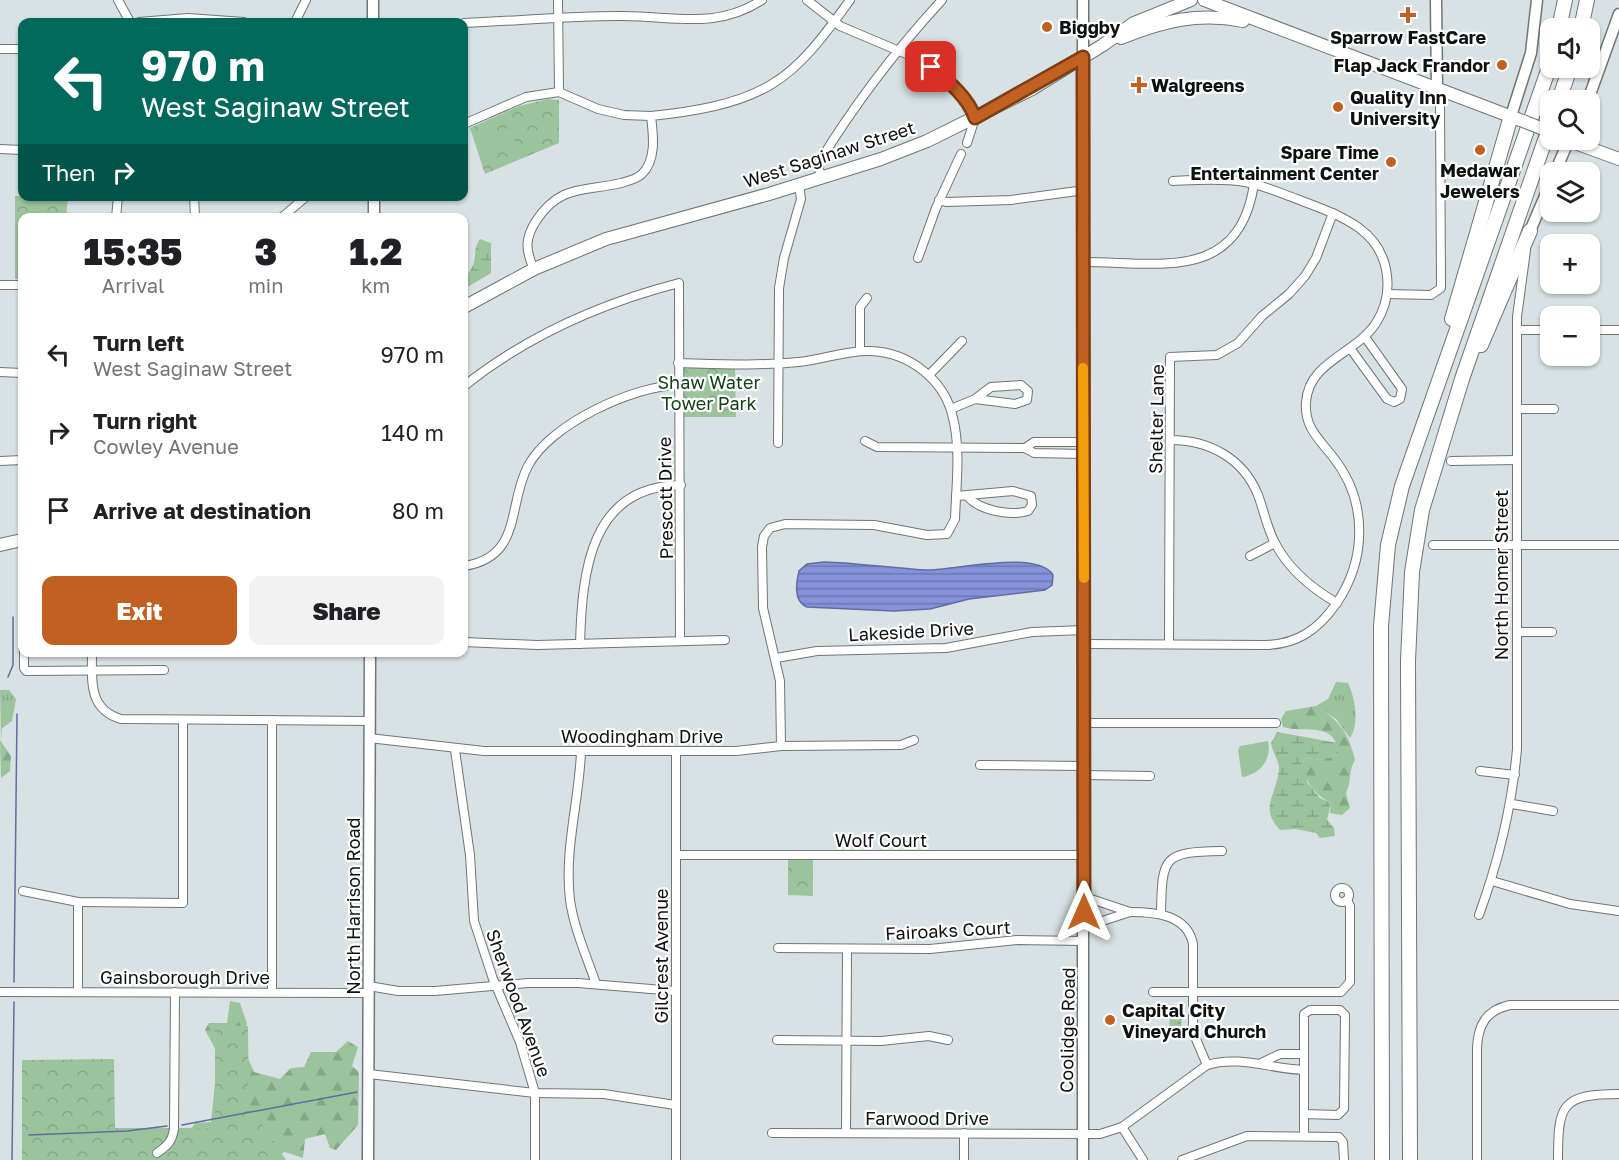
<!DOCTYPE html>
<meta charset="utf-8">
<style>
:root{--surface:#fff;--page:#f2f2f2;--text:#202124;--muted:#757577;--accent:#c16021}
body{margin:0;font-family:"Golos Text",sans-serif;background:var(--page);color:var(--text);height:100vh;display:flex;flex-direction:column;font-size:22px;white-space:nowrap}
*{box-sizing:border-box;margin:0}
p{font-size:20px;color:var(--muted)}
.icon{flex:none;width:33px;height:33px;fill:none;stroke:currentColor;stroke-width:2;stroke-linecap:round;stroke-linejoin:round}
.map{position:relative;flex:1;overflow:hidden}
.side{position:absolute;left:18px;top:213px;width:450px;height:444px;display:flex;flex-direction:column;background:var(--surface);border-radius:12px;box-shadow:0 2px 4px #0004}
.side>*{flex:none}
.top-card{position:absolute;left:18px;top:18px;width:450px;height:183px;border-radius:12px;box-shadow:0 2px 4px #0004;background:#00695c;color:#fff;overflow:hidden}
.buttons{position:absolute;left:1540px;top:18px;display:grid;gap:12px}
.buttons a{display:grid;place-items:center;width:60px;height:60px;border-radius:12px;background:var(--surface);box-shadow:0 2px 4px #0004;font-size:30px}
.pin{position:absolute;display:grid;place-items:center;width:51px;height:51px;color:#fff;margin:-26px;border-radius:12px;box-shadow:0 3px 9px #0006}
.me{position:absolute;width:66px;margin:-33px;rotate:0deg;stroke-linejoin:round;filter:drop-shadow(0 0 4px #0008)}
.turn{display:flex;align-items:center;gap:21px;height:126px;padding:0 24px;font-size:27px}
.turn .icon{width:78px;height:78px;stroke-width:2.5}
.turn b{display:block;font-size:42px;line-height:51px}
.then{display:flex;align-items:center;height:57px;padding:0 24px;background:#0003;gap:12px;font-size:22px}
.eta{display:flex;justify-content:space-evenly;align-items:center;height:102px;text-align:center}
.eta b{font-size:36px;font-weight:800;line-height:42px}
.primary-button{display:flex;gap:12px;margin-top:auto;padding:12px 24px}
.primary-button a{flex:1;height:69px;border-radius:12px;background:var(--accent);color:#fff;font-size:24px;font-weight:800;line-height:69px;text-align:center}
.primary-button a+a{background:var(--page);color:var(--text)}
ul{padding:0;list-style:none}
li{display:flex;align-items:center;gap:18px;height:78px;padding:0 24px}
li div{flex:1}
li b{display:block;font-size:22px}
li em{font-style:normal}
.map>svg:first-child{display:block}
</style>
<div class="map">
<svg width="1619" height="1160" viewBox="0 0 1619 1160">
<defs>
<pattern id="grass-tufts" width="24" height="20" patternUnits="userSpaceOnUse" patternTransform="scale(1.5)"><rect width="24" height="20" fill="#9bc49d"/><path d="M3 7l-1-3M5 7V3M7 7l1-3M15 17l-1-3M17 17v-4M19 17l1-3" fill="none" stroke="#84a786"/></pattern>
<pattern id="forest-firs" width="22" height="20" patternUnits="userSpaceOnUse" patternTransform="scale(1.5)"><rect width="22" height="20" fill="#9bc49d"/><path d="M5 1l3.5 6h-7zM16 11l3.5 6h-7z" fill="#84a786"/></pattern>
<pattern id="wetland-marsh" width="20" height="14" patternUnits="userSpaceOnUse" patternTransform="scale(1.5)"><rect width="20" height="14" fill="#9bc49d"/><path d="M1 5h8M5 5V1M11 12h8M15 12V8" fill="none" stroke="#84a786"/></pattern>
<pattern id="park-crowns" width="20" height="18" patternUnits="userSpaceOnUse" patternTransform="scale(1.5)"><rect width="20" height="18" fill="#9bc49d"/><path d="M2 6a3 3 0 1 1 6 0M12 15a3 3 0 1 1 6 0" fill="none" stroke="#84a786"/></pattern>
<pattern id="garden-dots" width="8" height="8" patternUnits="userSpaceOnUse" patternTransform="scale(1.5)"><rect width="8" height="8" fill="#9bc49d"/><path d="M2 2h.1M6 6h.1" fill="none" stroke="#84a786" stroke-width="1.8" stroke-linecap="round"/></pattern>
<pattern id="water-rules" width="6" height="5" patternUnits="userSpaceOnUse" patternTransform="scale(1.5)"><rect width="6" height="5" fill="#8693dc"/><path d="M0 2.5h6" fill="none" stroke="#6c77b1"/></pattern>
</defs>
<rect width="100%" height="100%" fill="#d8e1e3"/>
<g fill="url(#grass-tufts)">
<path d="M1336,682l12,1c7,15 12,40 2,55l-14,-19 -20,-13 12,-7z"/>
<path d="M0,690h9l7,9 -4,22 -10,7 -1,12z"/>
</g>
<g fill="url(#forest-firs)">
<path d="M1316,706c23,14 33,27 39,54 -7,11 -3,21 -9,33l4,15 -8,7 -12,-2 1,-10c-17,-9 -24,-20 -30,-38l4,-7 17,2 16,-6c-2,-34 -32,-20 -55,-27l-2,-8 5,-8z"/>
<path d="M0,740l11,16 -1,15 -9,7z"/>
<path d="M230,1001l10,2 7,21 -10,19 10,13 7,16 26,7 11,-11 13,-1 7,-15h25l12,-11 10,6 -6,19 7,6 -1,53 -22,25 -6,-2 -5,-14 -20,5 -2,19 -18,-6 -20,8h-93l23,-37 16,-1 7,-68 -13,-24 4,-7h18z"/>
</g>
<g fill="url(#wetland-marsh)">
<path d="M480,239l11,4v30l-27,16c-1,-15 7,-15 10,-27 2,-9 0,-15 6,-23z"/>
<path d="M1277,732l61,11v11l-16,6 -17,-2 -4,7 6,8v9l13,16 11,5 -4,17 7,8 1,8 -15,2 -4,-5 -21,-4 -15,1c-21,-22 -4,-34 -1,-60 1,-8 -7,-18 -8,-27z"/>
</g>
<g fill="url(#park-crowns)">
<path d="M548,99l11,1v43l-74,31 -15,-46 49,-22z"/>
<path d="M15,196l53,1 -2,20 -44,1v61h-7z"/>
<path d="M735,367l1,50h-53v-49z"/>
<path d="M788,859h25v37l-25,-1z"/>
<path d="M215,1026h33l1,93h10l27,41h-264v-100l92,-1 1,69h100z"/>
</g>
<path fill="url(#garden-dots)" d="M1170,1007h12l-1,31h-12z"/>
<g fill="#9bc49d">
<path d="M509,128l7,16 -32,13 -7,-16z"/>
<path d="M1268,741c4,19 -8,33 -26,36l-4,-27 2,-4z"/>
</g>
<path fill="url(#water-rules)" stroke="#626c9f" stroke-width="1.5" d="M824,562c34,1 67,6 101,8 27,1 112,-21 128,5l-1,10 -7,5 -76,9 -39,10 -36,2 -87,-4c-14,-6 -11,-24 -8,-36l8,-7z"/>
<g fill="none" stroke-linecap="round" stroke-linejoin="round">
<g stroke="#626c9f" stroke-width="1.5">
<path d="M8,677l5,-12v-48"/>
<path d="M14,982l3,-268"/>
<path d="M182,1125l175,-33"/>
<path d="M29,1135l98,-4 40,-5"/>
<path d="M12,1160l2,-158"/>
</g>
<defs>
<g id="street">
<path d="M118,0l12,22"/>
<path d="M558,0l1,92"/>
<path d="M807,0l33,26 78,33 27,19 27,31 3,9 -8,25"/>
<path d="M139,22l49,-4 56,4"/>
<path d="M295,22l11,-22"/>
<path d="M464,23c51,-2 103,-7 155,-7 52,-1 95,15 143,-16"/>
<path d="M0,49h22"/>
<path d="M464,124l62,-27 33,-5 39,17 26,6 27,1"/>
<path d="M0,149l22,1"/>
<path d="M821,178l-3,-14c36,-59 77,-113 124,-164"/>
<path d="M194,196l1,22"/>
<path d="M939,200l7,2 65,-2 74,-10"/>
<path d="M116,218l2,-22"/>
<path d="M281,218l26,-22"/>
<path d="M918,258l18,-50 25,-54"/>
<path d="M1084,262c75,0 155,21 170,-78"/>
<path d="M534,269c-9,-19 -9,-31 2,-48 24,-37 48,-29 85,-38 7,-2 16,-4 21,-9 15,-15 11,-40 9,-58 39,-4 87,-11 121,-32 32,-19 56,-54 78,-84"/>
<path d="M0,285h22"/>
<path d="M1387,294l44,1 10,-7 -1,-186 -3,-13"/>
<path d="M1517,330h34"/>
<path d="M1590,330h29"/>
<path d="M1350,348l37,51 7,3 6,-3 2,-10 -37,-52"/>
<path d="M860,351v-44l7,-9"/>
<path d="M678,363c40,1 81,3 120,-1 24,-2 48,-12 72,-11 39,1 75,29 83,67 8,32 3,69 2,101l-8,15 -20,1 -53,-10 -89,-1 -15,4 -6,8 -2,11 1,61 17,73 1,65"/>
<path d="M0,372l22,1"/>
<path d="M929,375l33,-34"/>
<path d="M464,386c63,-50 138,-83 215,-103l1,357"/>
<path d="M951,409l24,-10 16,-12 30,-2 7,6 -1,9 -12,4 -40,-5"/>
<path d="M1517,409h37"/>
<path d="M1170,440c39,0 73,18 88,55 6,16 9,33 17,48 14,27 36,45 62,60"/>
<path d="M865,441l12,6 148,1"/>
<path d="M1083,442h-49l-9,6 9,5 49,1"/>
<path d="M778,443l1,-155 5,-30 17,-59 -2,-14"/>
<path d="M0,461l22,-1"/>
<path d="M1451,461l66,-1"/>
<path d="M956,496l57,-5 18,5 1,9 -4,6c-18,5 -47,0 -60,-14"/>
<path d="M1433,545h186"/>
<path d="M1250,556l25,-13"/>
<path d="M464,566c59,-9 43,-61 64,-100 22,-42 105,-80 150,-81"/>
<path d="M1517,632h35"/>
<path d="M464,642l73,3 188,-5"/>
<path d="M580,644c2,-72 10,-158 101,-159"/>
<path d="M1084,644l182,1c31,-1 52,-15 70,-41 31,-45 32,-103 -3,-147 -14,-18 -29,-30 -27,-55 3,-41 50,-48 70,-79 9,-14 13,-30 11,-47 -5,-49 -52,-62 -90,-77 -17,-6 -34,-14 -52,-17 -23,-4 -49,-2 -72,-1"/>
<path d="M1169,644l1,-287 47,-2 21,-12 24,-27 27,-22 16,-18 11,-18 17,-45"/>
<path d="M24,652v16l2,3 138,-1"/>
<path d="M92,652c0,29 -4,57 29,67l249,2"/>
<path d="M776,658l41,-7 129,-3 86,-16 52,-2"/>
<path d="M272,720v272"/>
<path d="M1085,723h191"/>
<path d="M369,738l115,13h252l45,-5 120,-1 13,-5"/>
<path d="M455,750l15,105 4,66 19,58 27,63 15,51v67"/>
<path d="M581,752c-2,50 -17,98 -11,148 4,29 17,57 26,84"/>
<path d="M676,752v408"/>
<path d="M980,765l104,1"/>
<path d="M1480,771l35,4"/>
<path d="M1084,775l66,1"/>
<path d="M1512,804l41,7"/>
<path d="M677,855h407"/>
<path d="M1492,881l78,23 49,7"/>
<circle cx="1342" cy="895" r="7"/>
<path d="M23,891l55,11 105,1v-183"/>
<path d="M1130,912c24,0 57,2 63,32v88l14,33"/>
<path d="M1161,914c1,-58 2,-62 61,-63"/>
<path d="M1479,915c20,-55 33,-108 38,-166v-432l9,-67"/>
<path d="M1084,927l46,-15 -45,-15"/>
<path d="M778,948l152,1 87,-9 67,1"/>
<path d="M369,986l29,5h37l93,-8h50l97,8"/>
<path d="M0,992l369,1"/>
<path d="M78,992v-90"/>
<path d="M1153,992h188l9,-10v-76l-3,-6"/>
<path d="M777,1040l104,1 48,-5 19,4"/>
<path d="M1261,1063l19,-9h24"/>
<path d="M369,1074l166,19 69,1 71,11"/>
<path d="M1304,1114l34,1 6,-6 1,-94 -5,-5h-30l-6,4v5c0,39 0,78 0,117"/>
<path d="M1122,1127l21,33"/>
<path d="M772,1133l328,1 22,-7 85,-62c32,-10 64,4 97,5"/>
<path d="M846,1133l1,-184"/>
<path d="M157,1153c10,-7 15,-11 17,-24l1,-137"/>
<path d="M964,1160v-27"/>
<path d="M1182,1160l65,-24 92,1 4,5 1,18"/>
<path d="M1477,1160v-112c1,-23 9,-38 33,-43h109"/>
<path d="M1558,1160c0,-55 3,-66 61,-66"/>
</g>
<g id="secondary">
<path d="M373,0v22"/>
<path d="M1436,0l1,89"/>
<path d="M1588,100l31,-86"/>
<path d="M1511,116l20,-63 6,-53"/>
<path d="M1555,172l14,-32"/>
<path d="M374,196v22"/>
<path d="M1530,231l21,-49"/>
<path d="M368,1160l2,-508"/>
<path d="M1083,1160v-1160"/>
</g>
<g id="primary">
<path d="M1204,0l316,120"/>
<path d="M1121,38c41,-17 78,-26 122,-17"/>
<path d="M1567,140l52,19"/>
<path d="M464,307l70,-38 72,-30 163,-45 112,-35 46,-18 105,-52 71,-44 31,-22 57,-23"/>
<path d="M0,545l22,-5"/>
</g>
<g id="highway">
<path d="M1559,28l6,-28"/>
<path d="M1581,28l6,-28"/>
<path d="M1559,100l11,-32"/>
<path d="M1452,319l59,-203"/>
<path d="M1481,345l49,-114"/>
<path d="M1382,1160l-1,-534 7,-81 14,-59 149,-424"/>
<path d="M1410,1160l-2,-499 4,-89 10,-62 40,-131 89,-256"/>
</g>
</defs>
<use href="#street" stroke="#6e7678" stroke-width="10"/>
<use href="#secondary" stroke="#6e7678" stroke-width="13"/>
<use href="#primary" stroke="#6e7678" stroke-width="14"/>
<use href="#highway" stroke="#6e7678" stroke-width="16"/>
<use href="#street" stroke="#fff" stroke-width="8"/>
<use href="#secondary" stroke="#fff" stroke-width="10"/>
<use href="#primary" stroke="#fff" stroke-width="12"/>
<use href="#highway" stroke="#fff" stroke-width="14"/>
<defs>
<path id="primary-bridge" d="M1523,121l28,11"/>
</defs>
<use href="#primary-bridge" stroke="#6e7678" stroke-width="14" stroke-linecap="butt"/>
<use href="#primary-bridge" stroke="#fff" stroke-width="12"/>
</g>
<g fill="none" stroke-linecap="round" stroke-linejoin="round">
<defs>
<path id="route" d="M931,67c17,14 37,30 44,51l108,-61 1,855"/>
</defs>
<use href="#route" stroke="#7d3e15" stroke-width="15"/>
<use href="#route" stroke="#c16021" stroke-width="10"/>
<path stroke="#f59e0b" stroke-width="10" d="M1083,368l1,210"/>
</g>
<g fill="#c16021" stroke="#fff" stroke-width="2">
<path d="M1405 6h6v6h6v6h-6v6h-6v-6h-6v-6h6z"/>
<circle cx="1047" cy="27" r="6"/>
<circle cx="1502" cy="65" r="6"/>
<path d="M1136 76h6v6h6v6h-6v6h-6v-6h-6v-6h6z"/>
<circle cx="1338" cy="107" r="6"/>
<circle cx="1480" cy="150" r="6"/>
<circle cx="1391" cy="162" r="6"/>
<circle cx="1110" cy="1020" r="6"/>
</g>
<g text-anchor="middle" dominant-baseline="central" stroke-width="4.5" stroke-linejoin="round" paint-order="stroke">
<g font-size="18" font-weight="bold" fill="#0e1111" stroke="#fff" text-anchor="start">
<text x="1059" y="27">Biggby</text>
<text x="1408" y="37" text-anchor="middle">Sparrow FastCare</text>
<text x="1490" y="65" text-anchor="end">Flap Jack Frandor</text>
<text x="1151" y="85">Walgreens</text>
<text x="1350" y="97">Quality Inn<tspan x="1350" dy="21">University</tspan></text>
<text x="1379" y="152" text-anchor="end">Spare Time<tspan x="1379" dy="21">Entertainment Center</tspan></text>
<text x="1480" y="170" text-anchor="middle">Medawar<tspan x="1480" dy="21">Jewelers</tspan></text>
<text x="1122" y="1010">Capital City<tspan x="1122" dy="21">Vineyard Church</tspan></text>
</g>
<g font-size="18" fill="#0e1111" stroke="#fff">
<text transform="translate(829 154) rotate(-18)">West Saginaw Street</text>
<text transform="translate(1156 419) rotate(-89)">Shelter Lane</text>
<text transform="translate(665 498) rotate(-91)">Prescott Drive</text>
<text transform="translate(1501 575) rotate(-90)">North Homer Street</text>
<text transform="translate(911 631) rotate(-3)">Lakeside Drive</text>
<text x="642" y="736">Woodingham Drive</text>
<text x="881" y="840">Wolf Court</text>
<text transform="translate(353 906) rotate(-90)">North Harrison Road</text>
<text transform="translate(948 930) rotate(-3)">Fairoaks Court</text>
<text transform="translate(661 956) rotate(-90)">Gilcrest Avenue</text>
<text x="185" y="977">Gainsborough Drive</text>
<text transform="translate(519 1003) rotate(70)">Sherwood Avenue</text>
<text transform="translate(1067 1030) rotate(-89)">Coolidge Road</text>
<text x="927" y="1118">Farwood Drive</text>
</g>
<g font-size="18" fill="#134119" stroke="#fff">
<text x="709" y="382">Shaw Water<tspan x="709" dy="21">Tower Park</tspan></text>
</g>
</g>
</svg>
<div class="buttons">
<a><svg class="icon" aria-label="sound" viewBox="0 0 24 24"><path d="M4 9h4l5-4v14l-5-4H4zM17 9q2 3 0 6"/></svg></a>
<a><svg class="icon" aria-label="search" viewBox="0 0 24 24"><circle cx="10" cy="10" r="6"/><path d="M15 15l6 6"/></svg></a>
<a><svg class="icon" aria-label="layers" viewBox="0 0 24 24"><path d="M12 4l9 5-9 5-9-5zM3 14l9 5 9-5"/></svg></a>
<a>+</a>
<a>−</a>
</div>
<div class="pin" style="left:931px;top:67px;background:#d93025"><svg class="icon" aria-label="arrive" viewBox="0 0 24 24"><path d="M6 21V4h12l-3 4 3 4H6"/></svg></div>
<svg class="me" style="left:1084px;top:912px" viewBox="-20 -20 40 40"><path d="M0-17L14 15 0 8-14 15z" fill="#c16021" stroke="#fff" stroke-width="4"/></svg>
<div class="top-card">
<div class="turn"><svg class="icon" aria-label="left" viewBox="0 0 24 24"><path d="M17 20v-9H6M10 6l-5 5 5 5"/></svg><div><b>970 m</b>West Saginaw Street</div></div>
<div class="then">Then<svg class="icon" aria-label="right" viewBox="0 0 24 24"><path d="M7 20v-9h11M14 6l5 5-5 5"/></svg></div>
</div>
<section class="side">
<div class="eta">
<div><b>15:35</b><p>Arrival</p></div>
<div><b>3</b><p>min</p></div>
<div><b>1.2</b><p>km</p></div>
</div>
<ul>
<li><svg class="icon" aria-label="left" viewBox="0 0 24 24"><path d="M17 20v-9H6M10 6l-5 5 5 5"/></svg><div><b>Turn left</b><p>West Saginaw Street</p></div><em>970 m</em></li>
<li><svg class="icon" aria-label="right" viewBox="0 0 24 24"><path d="M7 20v-9h11M14 6l5 5-5 5"/></svg><div><b>Turn right</b><p>Cowley Avenue</p></div><em>140 m</em></li>
<li><svg class="icon" aria-label="arrive" viewBox="0 0 24 24"><path d="M6 21V4h12l-3 4 3 4H6"/></svg><div><b>Arrive at destination</b></div><em>80 m</em></li>
</ul>
<div class="primary-button"><a>Exit</a><a>Share</a></div>
</section>
</div>
